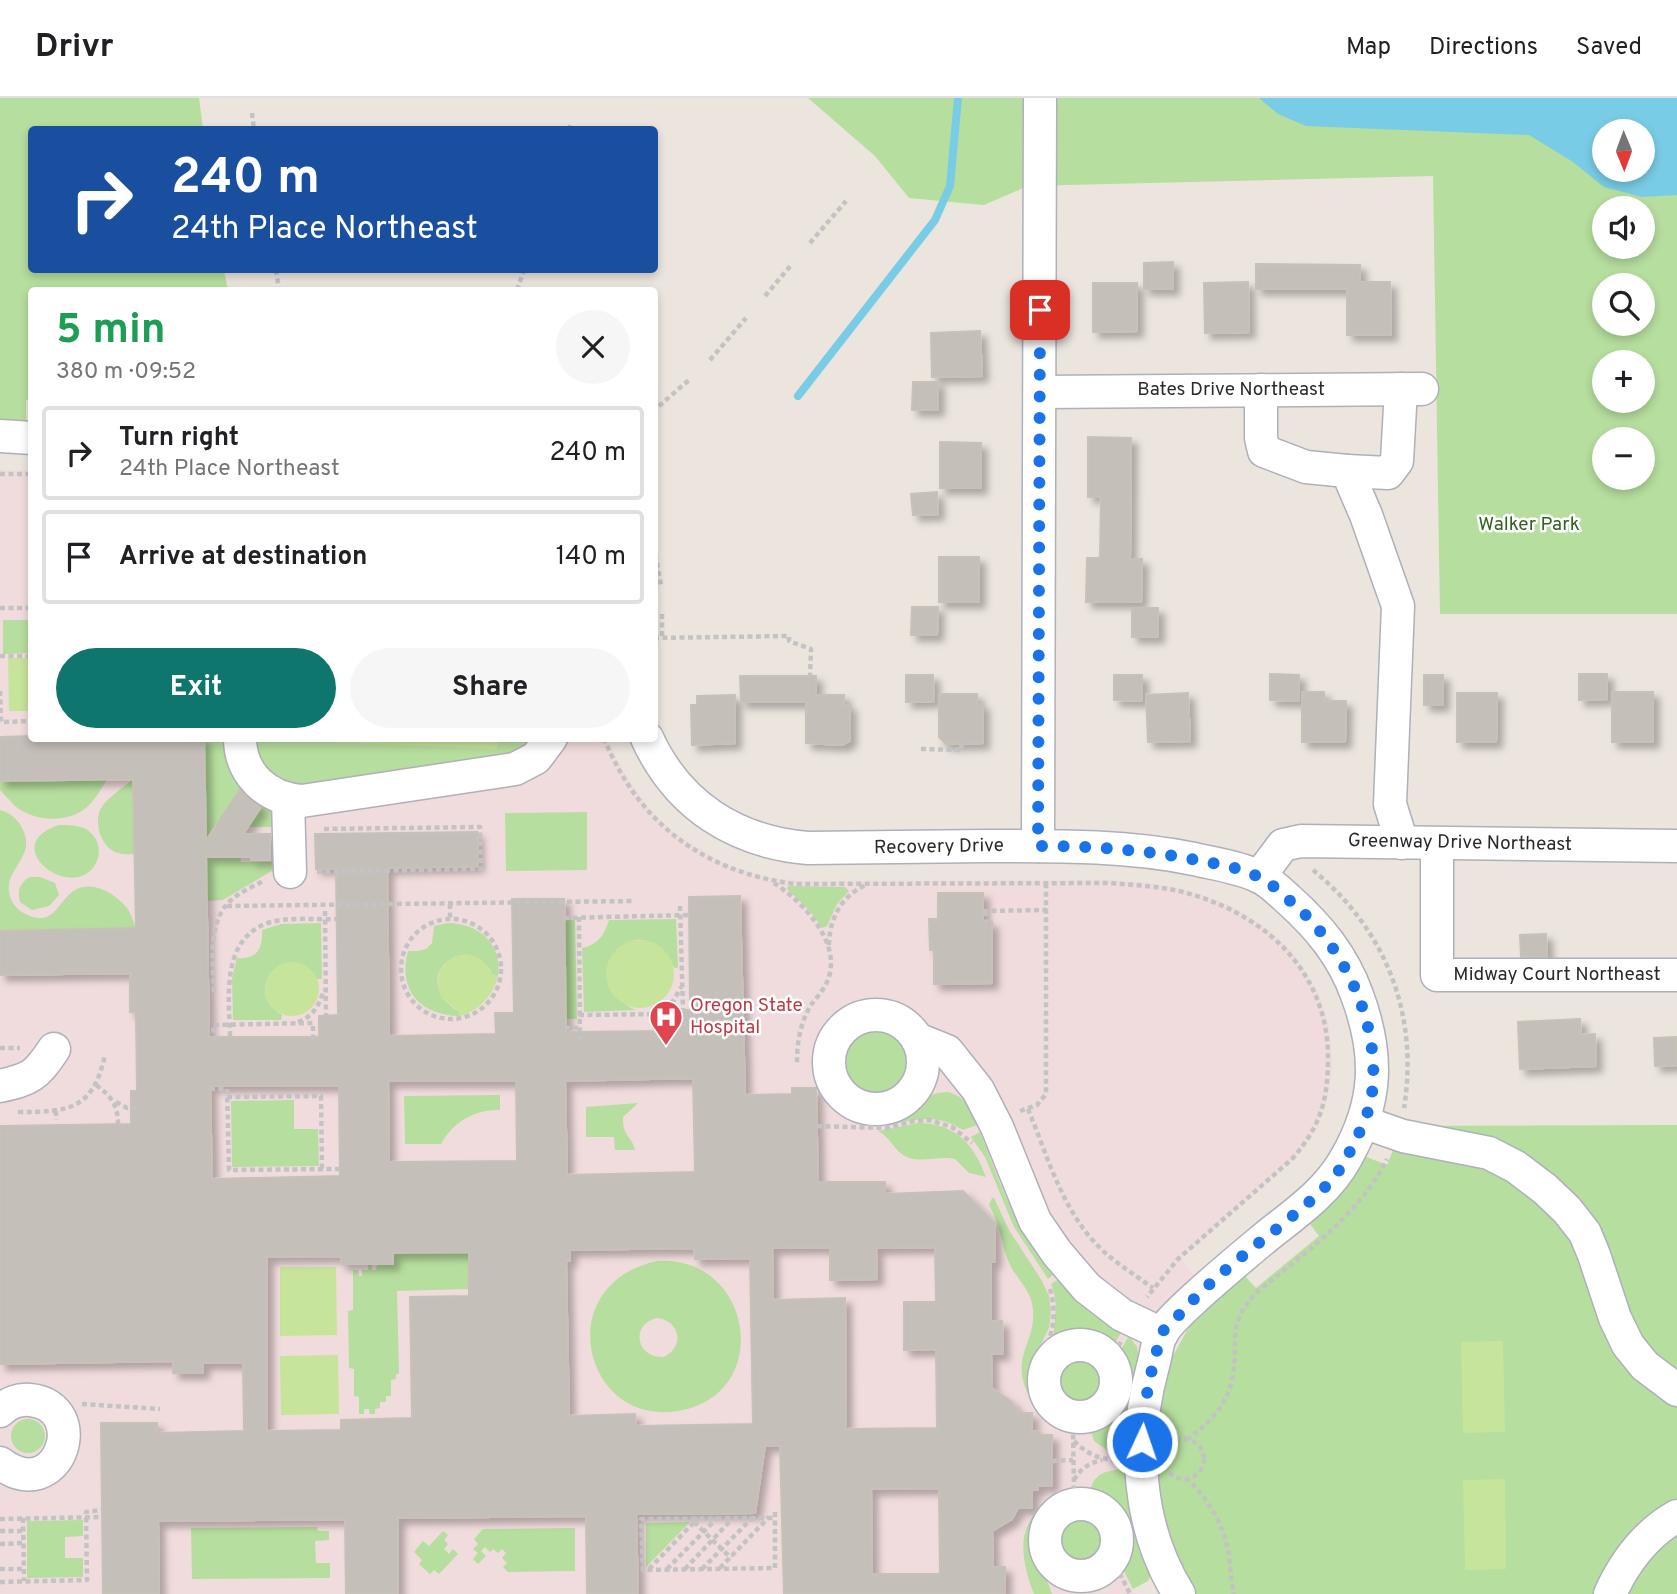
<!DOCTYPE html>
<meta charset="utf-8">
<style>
:root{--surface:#fff;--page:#f6f6f6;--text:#202124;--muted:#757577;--line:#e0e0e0;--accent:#0f766e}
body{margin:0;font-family:Overpass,sans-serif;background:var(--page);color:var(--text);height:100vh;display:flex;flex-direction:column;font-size:26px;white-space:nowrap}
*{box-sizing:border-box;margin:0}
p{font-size:23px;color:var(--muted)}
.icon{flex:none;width:38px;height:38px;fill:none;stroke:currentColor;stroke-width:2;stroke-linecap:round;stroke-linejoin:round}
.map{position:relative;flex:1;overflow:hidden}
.drawer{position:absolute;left:28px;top:189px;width:630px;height:455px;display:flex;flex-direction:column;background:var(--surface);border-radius:7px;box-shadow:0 4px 10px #0003}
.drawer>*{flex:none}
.top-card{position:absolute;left:28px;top:28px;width:630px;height:147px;border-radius:7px;box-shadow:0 4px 10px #0003;background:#1a4fa0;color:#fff;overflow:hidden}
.needle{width:46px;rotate:179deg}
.buttons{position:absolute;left:1592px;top:21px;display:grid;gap:14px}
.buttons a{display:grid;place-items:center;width:63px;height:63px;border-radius:50%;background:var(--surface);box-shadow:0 4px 10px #0003;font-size:35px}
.pin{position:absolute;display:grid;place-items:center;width:60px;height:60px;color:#fff;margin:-30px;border-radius:14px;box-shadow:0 4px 10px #0006}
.me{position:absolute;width:77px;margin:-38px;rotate:3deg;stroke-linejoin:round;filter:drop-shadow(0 0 5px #0008)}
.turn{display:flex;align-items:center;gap:24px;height:147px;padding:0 28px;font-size:32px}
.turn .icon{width:91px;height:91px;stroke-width:2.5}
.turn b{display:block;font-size:49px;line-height:60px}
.round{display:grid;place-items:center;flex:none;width:74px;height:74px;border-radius:37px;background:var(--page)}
.headline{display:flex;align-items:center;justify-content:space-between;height:119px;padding:0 28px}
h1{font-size:42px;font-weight:700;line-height:52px;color:#1e9e55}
.cta{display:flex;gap:14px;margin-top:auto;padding:14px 28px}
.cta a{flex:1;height:80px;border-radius:42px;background:var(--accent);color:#fff;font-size:28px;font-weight:700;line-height:80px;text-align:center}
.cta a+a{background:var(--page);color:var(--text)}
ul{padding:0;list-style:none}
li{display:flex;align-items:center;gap:21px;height:94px;margin:0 14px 10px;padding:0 14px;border:4px solid var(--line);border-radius:7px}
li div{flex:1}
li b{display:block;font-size:26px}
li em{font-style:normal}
header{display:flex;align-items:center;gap:42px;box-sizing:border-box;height:98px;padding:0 35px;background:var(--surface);border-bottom:2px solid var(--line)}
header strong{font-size:33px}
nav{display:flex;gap:38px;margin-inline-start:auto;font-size:24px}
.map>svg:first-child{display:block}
</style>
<header>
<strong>Drivr</strong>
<nav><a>Map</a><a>Directions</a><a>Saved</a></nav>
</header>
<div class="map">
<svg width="1677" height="1496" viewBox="0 0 1677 1496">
<defs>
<filter id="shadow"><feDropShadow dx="6" dy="6" stdDeviation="3.5" flood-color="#0004"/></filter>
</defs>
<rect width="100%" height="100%" fill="#ebe5de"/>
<path fill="#f1dcdd" d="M0,372l31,1 1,267 576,1 9,20 15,25 17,24 21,22 55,34 39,13 40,4 301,-1 40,2 38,7 43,14 37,22 29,26 27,43 10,31 4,44 -6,31 -17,40 -16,18 -113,100 13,17 -23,26 -40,93 -6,40 -1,35 6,47 5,21 15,39 -1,4 -16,9 2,5h-1135z"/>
<g fill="#b6de9e" fill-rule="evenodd">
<path d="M0,0h199l4,31 -171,1v140h192l4,20h-196v110h-6v22l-26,-2z"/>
<path d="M808,0h869v516h-237l-7,-438 -405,10 -44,19 -75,-7 -34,-42zM1605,33h38v39h-38zM1605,110h38v39h-38zM1605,187h38v39h-38zM1605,264h38v39h-38zM1605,341h38v39h-38z"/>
<path d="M3,522h28v33l-28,1z"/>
<path d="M204,641h29l12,41 -15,24 23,15 14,-20 11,5 -4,23h-38l5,35h34v7l-52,31 -16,1z"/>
<path d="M247,641h296l-10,12 -229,43 -29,-7z"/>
<path d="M133,681l2,75c-6,0 -12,1 -17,-1 -16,-4 -24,-28 -18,-43 6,-12 23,-22 33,-31z"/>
<path d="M107,682c-6,8 -11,19 -19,26 -19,18 -53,16 -73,0 -5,-5 -10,-11 -15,-16v-9z"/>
<path d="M0,712c9,2 16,8 21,16 12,21 1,30 -9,49 -7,12 -2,30 10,37 33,19 35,-12 53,-22 17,-10 40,3 52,18 4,5 6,13 9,20l-136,3z"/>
<path d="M587,714v58l-81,1 -1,-58z"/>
<path d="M59,727c9,0 19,0 27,4 16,10 17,30 4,42 -27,25 -90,-27 -31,-46z"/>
<path d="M30,779h10l15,6 4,12 -10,11 -17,4 -12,-8c-3,-11 -1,-19 10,-25z"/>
<path d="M788,788l57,1 4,4 -12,13 -10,22 -5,2 -12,-17 -23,-22z"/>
<path d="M676,821l2,49h-3c-7,-7 -14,-19 -22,-24 -28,-19 -63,29 -36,54 5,5 12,9 18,12l-51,2 -2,-64c16,-3 23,-14 27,-28z"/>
<path d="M564,822h11l2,99h-11z"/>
<path d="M321,825l1,56h-6l-2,-5 -49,10c-1,15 4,23 17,31l-1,5h-48l-1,-41 5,-21c20,2 26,-10 25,-28l19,-6z"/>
<path d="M448,825c30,0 55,21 50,53l-6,-2 -2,-5 -29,-14c-32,9 -30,42 -2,56l1,5c-39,0 -63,-26 -52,-65h10l8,-2 6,-6 2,-17z"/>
<circle cx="876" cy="964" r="33"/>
<path d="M948,994c18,5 23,17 29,33l-14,5c-33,-21 -52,-6 -85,-5v-5c30,-3 41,-28 70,-28z"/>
<path d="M500,997v15c-25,-1 -47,12 -59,34h-36l-1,-48z"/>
<path d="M294,1002v29h24l1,37 -87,1 -1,-66z"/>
<path d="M638,1005l-15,14c-1,19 9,19 12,33h-20l-1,-13h-28v-30z"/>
<path d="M918,1025c37,0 56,21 68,54l-17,-4 -14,-14c-17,-4 -36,6 -52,-4 -10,-7 -14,-19 -25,-24z"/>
<path d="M1677,1027v469h-483l-24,-43 -18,-82 10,-85 11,-28 17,-31 10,-13 43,-38 13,14 63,-52 -11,-15 56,-65 23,9 16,-39z"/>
<path d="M980,1034c20,51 37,101 73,143l-5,4 -34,-52 -29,-70 -14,-20z"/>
<path d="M992,1100h2l15,32 33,51 7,15 2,16 -2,16 -18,36 -3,30c-18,-37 8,-52 5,-84 -1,-18 -14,-29 -22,-43 -10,-20 -10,-42 -22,-62z"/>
<path d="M469,1154v37l-72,2 2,83h-3v5l-5,1v16h-5v6h-6v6l-5,1v5h-5l-1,-5h-5v5h-5v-17l-5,-1v-27l-5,-1 -1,-57 5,-1v-40h5l1,6h3v-6h6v-6h4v6h4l1,-6 16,-11z"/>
<path d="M657,1163c95,-6 117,129 26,149 -98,22 -136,-125 -26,-149zM657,1220c24,3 28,30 6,39 -27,1 -33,-33 -6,-39z"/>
<path d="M1057,1182l27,25 38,26 -8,14 -4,2 -9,-6 -16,-5 -31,4c-1,-21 6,-34 -3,-56z"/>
<path d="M1129,1238l8,11 2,14 -11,48 -4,41h-17l-13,-9 -5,-16c21,-7 37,-21 36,-44 0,-10 -5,-18 -6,-28z"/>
<circle cx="1079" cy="1283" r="27"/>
<circle cx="28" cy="1338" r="17"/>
<path d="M1124,1371l11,68 15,40 -2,4 -15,8 -11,-22 4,-29 -3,-17 -13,-17 -20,-9c2,-22 15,-24 34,-26z"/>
<path d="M1039,1412c-24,37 4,52 13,84h-18c-10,-25 -20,-63 5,-84z"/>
<circle cx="1081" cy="1441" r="27"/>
<path d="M83,1422v16l-18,1v21h18v19l-56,1v-57z"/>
<path d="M690,1424l-44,45v-44z"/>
<path d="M317,1429l1,4h11v9l-14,1 1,22h14v15l-138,1 -1,-51z"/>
<path d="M575,1430v43l-67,1 -5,-5 4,-4 -5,-5 4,-5 -4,-4 -4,4 -5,-4 -3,3 -5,-5 -4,4 5,5 -8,8 -5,-5 5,-6 -5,-4 5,-5 -4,-5 9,-10z"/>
<path d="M443,1433l5,4 -4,5 4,4 -4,5 5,5 4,-5 5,5 -19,20 -5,-4 -4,4 -11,-10 3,-4 -8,-8 9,-11 6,5z"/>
</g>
<g fill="#c7e49b">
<path d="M8,560h23v53h-22z"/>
<path d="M303,641l195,-1v1l-1,10 -191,-8z"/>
<circle cx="640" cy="876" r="34"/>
<path d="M466,856c13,2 21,8 26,20l6,2c-6,21 -17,33 -38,40l-1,-5 -17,-12c-10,-22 0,-42 24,-45z"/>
<circle cx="292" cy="891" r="27"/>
<path d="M280,1169h56l1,68 -57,1z"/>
<path d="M1503,1243l2,91 -42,1 -2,-91z"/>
<path d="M338,1257l1,59 -58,1 -1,-59z"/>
<path d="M1505,1381l1,90 -41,1 -2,-90z"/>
</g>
<path fill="#79cce5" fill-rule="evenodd" d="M1259,0h418v97l-35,2 -38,-10 -31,-25 -44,-27 -223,-9 -28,-12zM1605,33h38v39h-38z"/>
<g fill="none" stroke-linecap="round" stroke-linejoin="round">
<path stroke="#79cce5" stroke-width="8" d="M798,298l137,-176 15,-34 8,-88"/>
</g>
<g fill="#c4bfb9" stroke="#c7c1b7" stroke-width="2" fill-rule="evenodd" filter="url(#shadow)">
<path d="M1173,164v27h-29v-26z"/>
<path d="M1256,166l104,1v17h30l1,53h-44v-46h-91z"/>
<path d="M1248,184l1,50 -44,1 -1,-50z"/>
<path d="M1093,185h44v48l-44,1z"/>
<path d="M980,233l2,45 -50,1 -1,-44z"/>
<path d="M913,284h25v28h-26z"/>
<path d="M1088,339l43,1 -1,121h12l-1,43h-55l1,-44h13l1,-61h-13z"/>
<path d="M940,344l41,1v45h-41z"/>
<path d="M937,394l1,22 -25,1 -2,-21z"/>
<rect x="939" y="459" width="40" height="45"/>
<path d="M912,509h26l-1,28h-26z"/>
<rect x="1132" y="510" width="26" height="29"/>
<path d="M1270,576l29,1v26l-29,-1z"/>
<path d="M1579,576h28v25l-28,1z"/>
<path d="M906,577h27l1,26 -28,1z"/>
<path d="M1114,577h28v26l-28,-1z"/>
<rect x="1424" y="577" width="19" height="30"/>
<path d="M740,578h76v19h28v10h6v36l-8,4 -36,-2v-41h-65z"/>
<path d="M1302,594h22v9h22l-1,41h-43z"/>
<rect x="1612" y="594" width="41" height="50"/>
<path d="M1188,595l2,48 -42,1 -2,-47z"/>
<path d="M1457,595h40l-1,49h-39z"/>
<path d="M939,596h38v10h6v39l-37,1 -7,-7z"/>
<path d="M735,597v48l-43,2 -1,-40h6v-9z"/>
<path d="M32,638v2h172l2,103 34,-52 21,18 -18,27h27v26h-19v-3h-45l3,180h110v-21l19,-1 -2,-147 -20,1 -1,-35 162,-2 1,34 -91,2 2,168 107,-2 -1,-21h19l-2,-114h52l2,133 106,-1v-21h18l-1,-113 51,-1 5,199 47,-1v-6h24l2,94h67v12l78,-3 32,32v39h-4v59h11l1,33h-12l1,34 20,14 7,11h13v18h6v4h14v51l-14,-1v5h-6v18h-14l-6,11 -20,12 1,36h12v27h-221l-4,-148 -15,-1 -10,68 -119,1 2,80h-51l-1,-78 -188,2v76h-52l-1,-75 -187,2 1,73h-56l-2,-171h56v10l87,-2 -1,-68h-40v10h-30v-12l-173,3v-238l131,-2v-33h6l-1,-79h-6v-39l-130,2v-44l136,-3 -3,-149 -133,2v-44zM693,980l2,94 -128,3 -2,-94zM388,983h128l1,80 -128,1zM339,987l1,91 -128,3 -2,-93zM830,1149v33l47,-1 -1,-31 59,-1 1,55h-32v48l32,-1 1,79 -91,1 -1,-131 -72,2 -1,-52zM694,1150l1,11 55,-1 3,166 -117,2 -1,-12 -66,2 -3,-155h4v-11zM469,1154v44l-59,1 2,121 -71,2v10l-74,1v-174l74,-1v8h52v-11zM939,1390l1,86h-68l-1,-85z"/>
<path d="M938,795h45v29h9v61l-58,1v-34h-4l-1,-31h9z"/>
<path d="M1546,836l1,23h-26l-1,-22z"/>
<path d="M1580,921l1,16 14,-1 1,32 -76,3 -2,-47z"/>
<path d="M1677,939v28l-22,1 -1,-28z"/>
</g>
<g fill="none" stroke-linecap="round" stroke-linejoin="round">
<defs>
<g id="minor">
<path d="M1261,292v48l3,13 42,16 41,4 19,44 32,91 -8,198 12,39"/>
<path d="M1040,294l382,-3"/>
<path d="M0,338l32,2"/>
<path d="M1347,373l41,2 9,-12 4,-72"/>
<path d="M240,640c0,36 27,61 62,63l213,-32 21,-11 15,-20"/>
<path d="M647,640c31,68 89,104 161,110 59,-1 118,-1 177,-2 71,0 140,-1 209,13 21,5 44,8 64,17 11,5 22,16 31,24 30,27 54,56 68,95 22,59 21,107 -11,163 -18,33 -50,55 -79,78 -24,20 -47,39 -70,60 -11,10 -28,25 -36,38 -4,9 -5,22 -8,32 -21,75 -16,161 26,228"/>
<path d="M288,701l2,73"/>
<path d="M1437,746v131h240"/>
<path d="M1038,748l2,-748"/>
<path d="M1259,779l24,-32 18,-4 376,5"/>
<circle cx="876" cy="964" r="47"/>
<path d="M917,941l30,12 31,39 19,37 38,94 22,32 30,35 35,27 40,19"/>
<path d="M0,988c31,-7 36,-10 54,-37"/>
<path d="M1363,1024l40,14 86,17 27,14 29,22 22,21 18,23 9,22 21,63 13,27 17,21 32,24"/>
<circle cx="1080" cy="1283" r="36"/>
<path d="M0,1313c8,-8 19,-12 30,-11 63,6 29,108 -30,63"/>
<circle cx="1081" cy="1442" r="36"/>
<path d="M1610,1496c15,-33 35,-60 67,-78"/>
</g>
</defs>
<use href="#minor" stroke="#aeb0ba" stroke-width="35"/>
<g stroke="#c3c3c3" stroke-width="4.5" stroke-dasharray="5 3.5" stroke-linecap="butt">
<path d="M252,15l2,17"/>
<path d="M569,32l2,-8"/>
<path d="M810,145l36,-42"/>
<path d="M276,172l3,20"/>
<path d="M517,192l7,-20"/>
<path d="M765,198l27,-32"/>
<path d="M710,262l36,-42"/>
<path d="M659,308l30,-26"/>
<path d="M0,376h32"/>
<path d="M654,448l7,40"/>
<path d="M0,510h32"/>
<path d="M662,516v24"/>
<path d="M654,540l135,-2v5l22,8 -1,28"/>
<path d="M0,558h32"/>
<path d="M0,593l1,31 31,-1"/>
<path d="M604,640c34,86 102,135 192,146l314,-1c23,2 46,3 69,8 82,20 148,77 149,165 0,44 -7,70 -36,103l-114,100 -31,38"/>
<path d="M921,651l41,1 -1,-6"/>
<path d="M1313,772c73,60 106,144 91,238"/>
<path d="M317,774l164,-3 -1,-42 -159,2"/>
<path d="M774,785c29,19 70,61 53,99 -4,9 -11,16 -16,23 -11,18 -14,38 -14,58"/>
<path d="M450,806v15"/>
<path d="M227,808l407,-5"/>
<path d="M680,808l3,104"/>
<path d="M325,813l1,104"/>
<path d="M983,813l64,-1"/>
<path d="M986,813v11"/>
<path d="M579,819l1,127"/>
<path d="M564,820l125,-3"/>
<circle cx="451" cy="871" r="50"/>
<path d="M829,847c0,-26 13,-50 37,-60"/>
<path d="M214,894c-1,-28 -7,-71 17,-92 9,-8 23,-14 34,-20"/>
<path d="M657,915l17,-13 7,-13"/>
<path d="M579,917l87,-1v24"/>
<path d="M298,924c16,-6 21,-17 26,-32"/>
<path d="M565,930h15"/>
<path d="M230,938c-1,-38 -9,-94 35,-112 21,-8 49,-4 71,-5"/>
<path d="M214,943l-1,-16 100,-2v21"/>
<path d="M0,950h20"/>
<path d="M96,987c15,11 22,20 22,39"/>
<path d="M210,991h17l2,81 110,-1"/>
<path d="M227,999l94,-1 1,73"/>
<path d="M116,1004l11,6 11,1"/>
<path d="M1028,1011c20,48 34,102 73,140 16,15 34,26 52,39"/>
<path d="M56,1013v9"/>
<path d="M1020,1013l17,-6 9,-11v-211"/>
<path d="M18,1014c51,0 75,-2 87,-57"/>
<path d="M817,1028l69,2 28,-7 15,-1 23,7 20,16"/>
<path d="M1050,1191c4,14 5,29 1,44 -2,10 -9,15 -13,24 -18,31 4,64 35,73l1,60c-42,13 -57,64 -19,90"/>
<path d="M1108,1261l13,-17"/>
<path d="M82,1306l78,5"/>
<path d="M1072,1318l1,14"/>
<circle cx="1184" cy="1361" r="20"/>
<path d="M1187,1342c23,-18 42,-36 46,-66 6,-37 -7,-49 24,-82 48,-39 102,-77 130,-133"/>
<path d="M1074,1343c12,12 24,18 41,19"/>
<path d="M1052,1363l21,-1"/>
<path d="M1186,1380c21,19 36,44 42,72 3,14 2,29 6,44"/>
<path d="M1074,1382c6,-11 15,-17 28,-20"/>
<path d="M1074,1392l1,14"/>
<path d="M775,1414v56l-132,2 -2,-51 134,-1"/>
<path d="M23,1420l1,63"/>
<path d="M0,1421l103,-2"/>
<path d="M694,1424l37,36"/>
<path d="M0,1433h23"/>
<path d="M0,1446l23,-1"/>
<path d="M1112,1460l18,36"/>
<path d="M720,1470l49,-51"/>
<path d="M0,1471h24"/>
<path d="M649,1471l49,-51"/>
<path d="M667,1471l50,-51"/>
<path d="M685,1471l47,-50"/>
<path d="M702,1471l50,-51"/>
<path d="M0,1484l87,-2 -1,-68 16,-2"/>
</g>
<use href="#minor" stroke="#fff" stroke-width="32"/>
</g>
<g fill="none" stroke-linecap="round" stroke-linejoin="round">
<path stroke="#1a73e8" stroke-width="12" stroke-dasharray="0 21.6" d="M1040,212l-2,536c55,0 109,4 163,15 19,3 39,7 56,15 14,6 27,20 38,29 52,46 88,124 76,195 -4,19 -16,42 -25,59 -14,26 -39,45 -62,64 -36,29 -73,56 -104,91 -6,6 -14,12 -18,19 -3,6 -4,14 -6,21 -8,29 -13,58 -14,88"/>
</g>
<defs>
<symbol id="hospital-pin" viewBox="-11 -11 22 30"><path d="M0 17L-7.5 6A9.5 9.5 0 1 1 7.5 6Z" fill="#e0444e" stroke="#fff"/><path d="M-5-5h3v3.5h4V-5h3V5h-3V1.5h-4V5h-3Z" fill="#fff"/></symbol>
</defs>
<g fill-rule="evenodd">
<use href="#hospital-pin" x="647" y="900" width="38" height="52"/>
</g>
<g text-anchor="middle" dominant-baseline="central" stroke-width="5" stroke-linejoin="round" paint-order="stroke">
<g font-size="19" fill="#2a2a2a" stroke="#fff">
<text x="1231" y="292">Bates Drive Northeast</text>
<text transform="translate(1460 745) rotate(1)">Greenway Drive Northeast</text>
<text transform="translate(939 749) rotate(-1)">Recovery Drive</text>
<text x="1557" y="877">Midway Court Northeast</text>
</g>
<g font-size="19" fill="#306220" stroke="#fff">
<text x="1529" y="427">Walker Park</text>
</g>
<g font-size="19" fill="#be3a42" stroke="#fff" text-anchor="start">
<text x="690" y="908">Oregon State<tspan x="690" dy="22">Hospital</tspan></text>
</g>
</g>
</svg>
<div class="buttons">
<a><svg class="needle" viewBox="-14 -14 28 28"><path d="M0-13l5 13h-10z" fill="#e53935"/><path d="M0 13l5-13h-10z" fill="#757577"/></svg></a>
<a><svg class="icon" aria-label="sound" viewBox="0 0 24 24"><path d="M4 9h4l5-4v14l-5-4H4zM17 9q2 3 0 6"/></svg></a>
<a><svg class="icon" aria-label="search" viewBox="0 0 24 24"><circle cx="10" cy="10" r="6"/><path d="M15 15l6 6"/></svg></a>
<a>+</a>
<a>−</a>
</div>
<div class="pin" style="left:1040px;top:212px;background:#d93025"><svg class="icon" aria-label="arrive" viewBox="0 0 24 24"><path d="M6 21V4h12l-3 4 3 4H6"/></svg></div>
<svg class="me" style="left:1142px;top:1344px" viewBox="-20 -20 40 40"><circle r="17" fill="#1a73e8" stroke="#fff" stroke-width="3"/><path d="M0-11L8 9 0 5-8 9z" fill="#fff"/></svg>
<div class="top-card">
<div class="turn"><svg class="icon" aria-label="right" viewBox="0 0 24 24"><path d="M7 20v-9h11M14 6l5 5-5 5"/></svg><div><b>240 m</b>24th Place Northeast</div></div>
</div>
<section class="drawer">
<div class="headline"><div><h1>5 min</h1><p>380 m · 09:52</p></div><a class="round"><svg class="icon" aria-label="close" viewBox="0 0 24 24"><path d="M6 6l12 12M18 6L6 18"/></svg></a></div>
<ul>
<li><svg class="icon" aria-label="right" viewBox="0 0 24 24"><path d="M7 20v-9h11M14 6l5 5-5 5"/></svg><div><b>Turn right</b><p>24th Place Northeast</p></div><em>240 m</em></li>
<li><svg class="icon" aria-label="arrive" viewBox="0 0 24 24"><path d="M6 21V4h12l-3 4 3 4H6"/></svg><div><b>Arrive at destination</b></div><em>140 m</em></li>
</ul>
<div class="cta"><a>Exit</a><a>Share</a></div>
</section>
</div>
